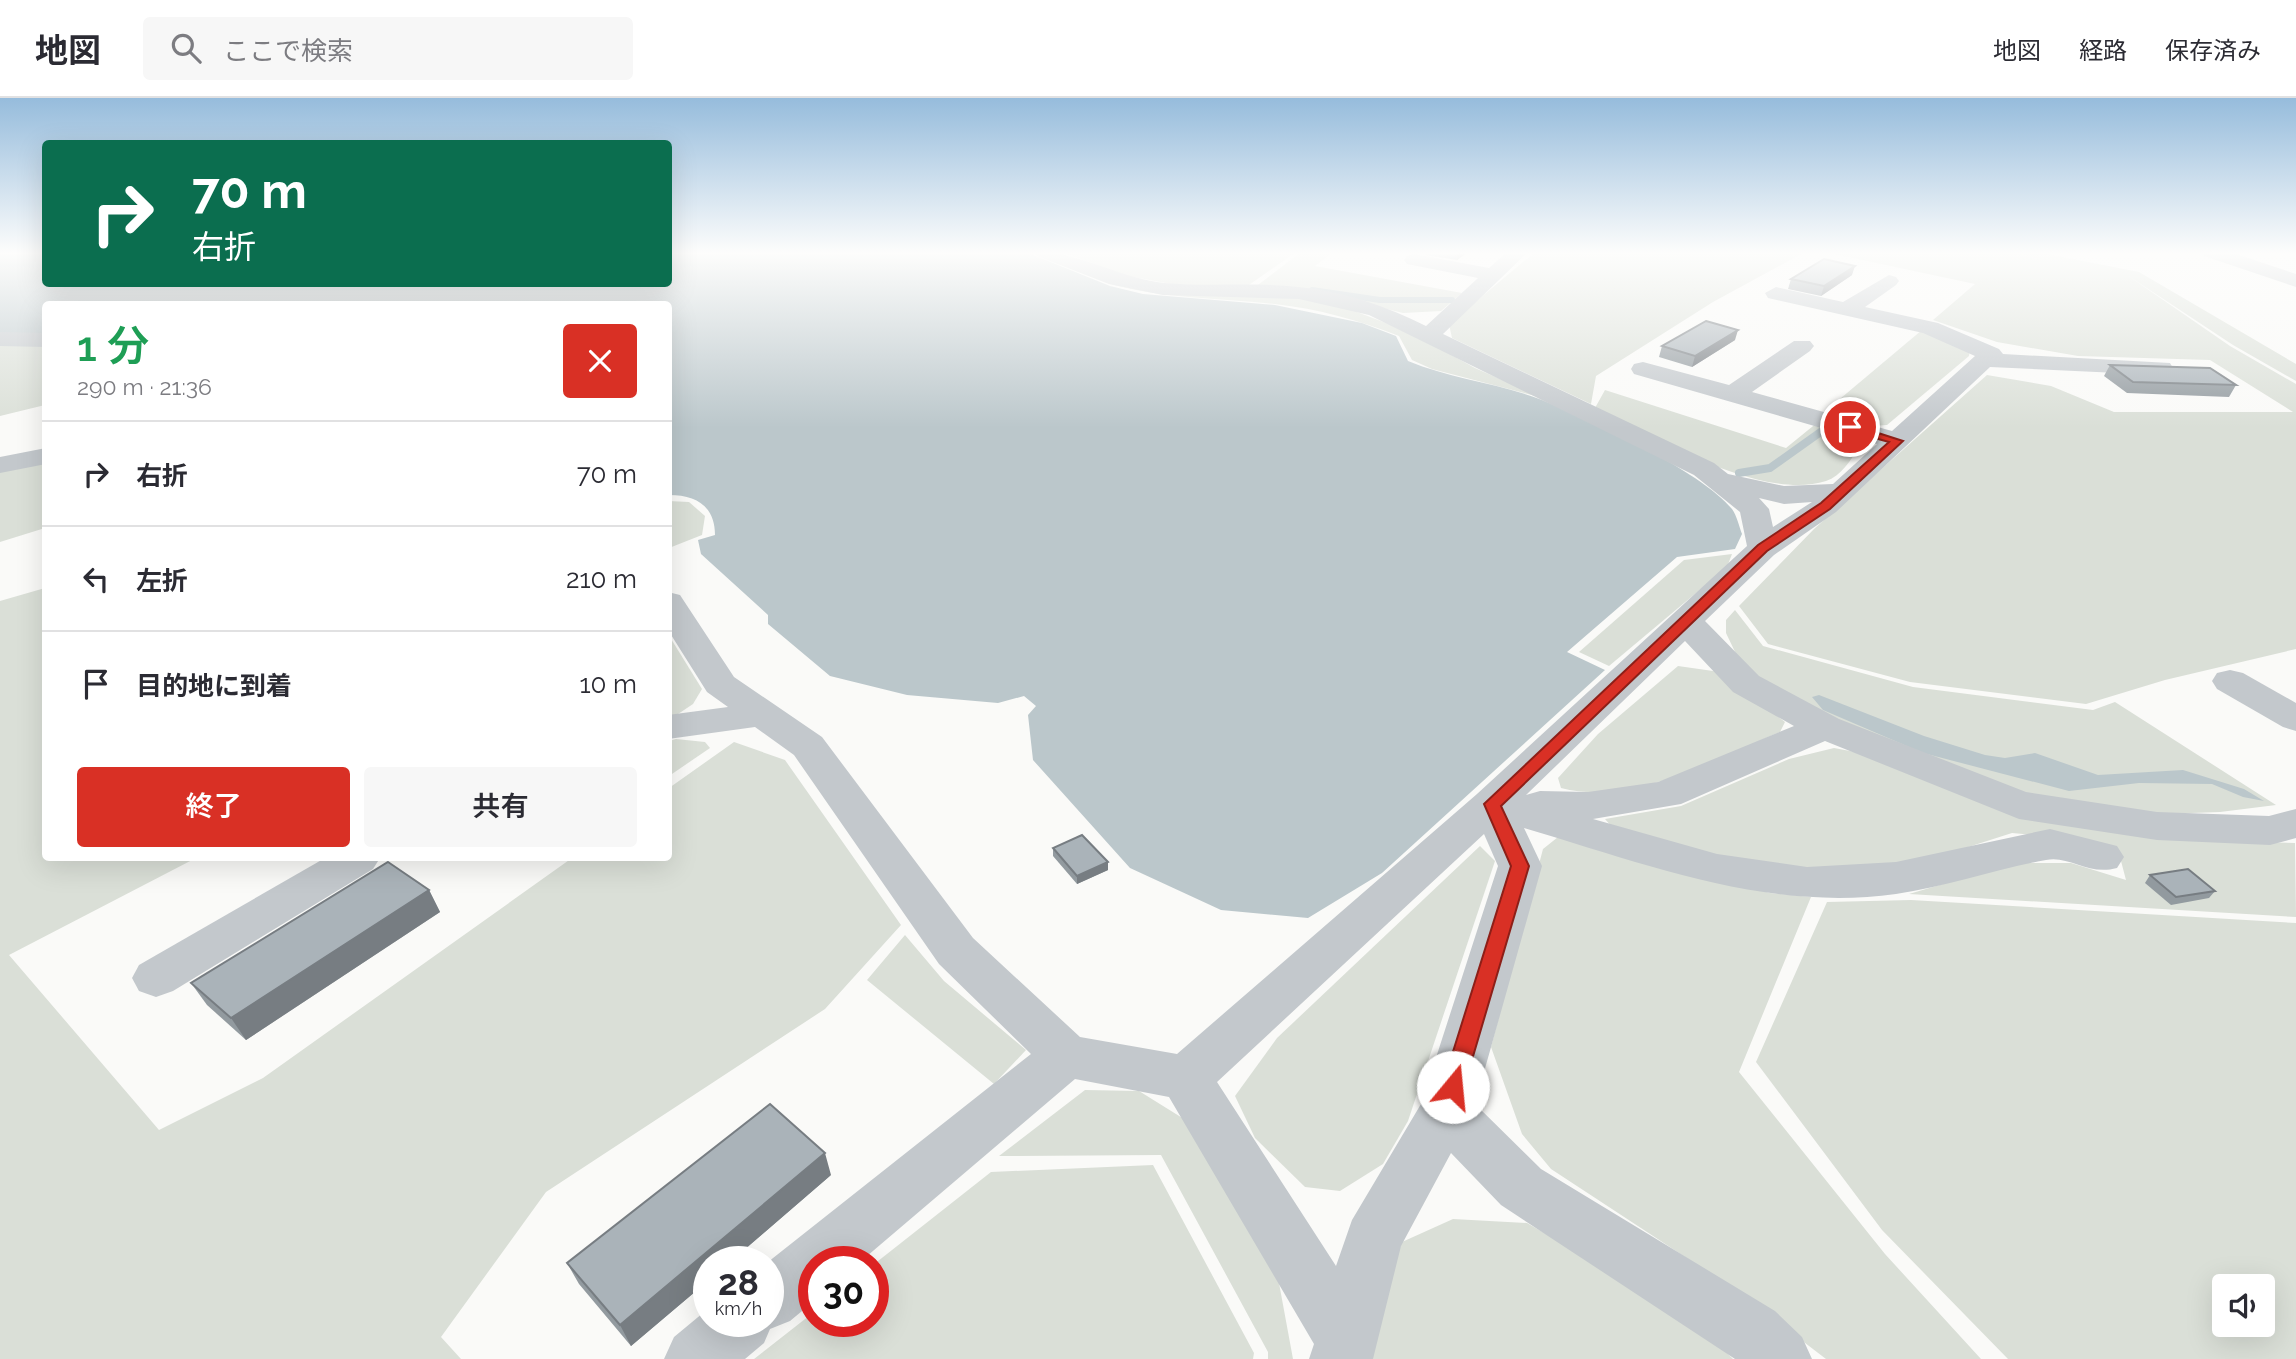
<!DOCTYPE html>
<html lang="ja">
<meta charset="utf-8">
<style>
:root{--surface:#fff;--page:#f7f7f7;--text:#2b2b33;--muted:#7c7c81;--line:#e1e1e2;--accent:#d93025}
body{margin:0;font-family:Raleway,"Noto Sans JP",sans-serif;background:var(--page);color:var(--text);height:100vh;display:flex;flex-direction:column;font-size:26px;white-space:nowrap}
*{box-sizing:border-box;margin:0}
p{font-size:23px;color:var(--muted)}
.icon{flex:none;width:38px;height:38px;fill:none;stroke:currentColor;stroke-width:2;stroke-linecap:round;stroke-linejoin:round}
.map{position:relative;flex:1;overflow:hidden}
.sheet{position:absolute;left:42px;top:203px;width:630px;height:560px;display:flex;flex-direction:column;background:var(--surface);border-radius:7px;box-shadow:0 7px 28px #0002}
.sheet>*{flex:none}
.hud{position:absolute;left:42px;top:42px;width:630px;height:147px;border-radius:7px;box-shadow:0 7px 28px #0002;background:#0b6e4f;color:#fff;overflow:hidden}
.buttons{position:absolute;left:2212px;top:1176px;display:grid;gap:14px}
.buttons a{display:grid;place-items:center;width:63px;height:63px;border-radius:7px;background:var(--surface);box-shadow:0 7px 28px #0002;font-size:35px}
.speed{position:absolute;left:693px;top:1148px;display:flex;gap:14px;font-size:35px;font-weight:700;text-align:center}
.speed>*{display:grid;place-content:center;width:91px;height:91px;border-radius:50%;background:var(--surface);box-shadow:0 7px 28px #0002;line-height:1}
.speed small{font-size:18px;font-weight:400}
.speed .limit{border:10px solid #d22;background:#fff;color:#111}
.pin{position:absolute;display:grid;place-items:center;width:60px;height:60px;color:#fff;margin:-30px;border:4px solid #fff;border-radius:50%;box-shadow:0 2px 7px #0007}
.me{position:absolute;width:77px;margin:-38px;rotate:17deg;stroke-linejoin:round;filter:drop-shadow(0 0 5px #0008)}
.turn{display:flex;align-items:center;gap:24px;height:147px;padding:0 35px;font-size:32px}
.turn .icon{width:91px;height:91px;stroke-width:2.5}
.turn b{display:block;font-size:49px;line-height:60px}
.round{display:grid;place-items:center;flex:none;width:74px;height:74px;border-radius:7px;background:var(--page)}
.head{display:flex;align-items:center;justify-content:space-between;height:119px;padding:0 35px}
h1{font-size:42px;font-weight:600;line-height:52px;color:#1e9e55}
.cta{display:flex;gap:14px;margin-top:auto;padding:14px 35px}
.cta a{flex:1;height:80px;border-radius:7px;background:var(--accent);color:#fff;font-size:28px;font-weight:600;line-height:80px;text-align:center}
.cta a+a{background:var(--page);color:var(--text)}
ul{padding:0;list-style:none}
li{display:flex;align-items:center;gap:21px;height:105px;padding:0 35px;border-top:2px solid var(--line)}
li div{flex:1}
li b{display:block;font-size:26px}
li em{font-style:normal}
header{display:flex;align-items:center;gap:42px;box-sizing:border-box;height:98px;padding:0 35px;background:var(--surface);border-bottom:2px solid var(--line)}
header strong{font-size:33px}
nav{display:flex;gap:38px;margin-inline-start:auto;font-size:24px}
.search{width:490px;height:63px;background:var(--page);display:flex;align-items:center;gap:18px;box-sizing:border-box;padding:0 24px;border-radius:7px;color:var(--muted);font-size:26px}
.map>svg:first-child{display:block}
</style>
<header>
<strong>地図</strong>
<div class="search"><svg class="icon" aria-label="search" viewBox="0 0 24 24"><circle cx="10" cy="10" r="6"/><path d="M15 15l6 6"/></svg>ここで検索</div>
<nav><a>地図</a><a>経路</a><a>保存済み</a></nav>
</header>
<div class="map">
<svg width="2296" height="1261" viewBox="0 0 2296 1261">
<rect width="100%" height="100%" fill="#fafaf8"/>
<g fill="#dadfd7" fill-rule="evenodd">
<path d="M1061,154h235l-50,35 -64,-1 -54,-10z"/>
<path d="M1301,154l31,1 -17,13 147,27 -21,18 -38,2 -73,-18 -76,-7z"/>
<path d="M1535,154h270l-92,50 -117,74 -5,28 -139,-66 -3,-14z"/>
<path d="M1825,154h184l35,8 -31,-8h24l102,20 157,92v17l-63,-36 -106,-70 103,71 66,38v265l-131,31 -79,24 -176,-22 -142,-38 -29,-38 75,-77 173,-154 64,11 63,26h179l-83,-52 -132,-4 -81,-14 -64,-22 42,-36z"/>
<path d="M1110,186l195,15 36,7 69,26 65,36 68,30 -111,-29 -20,-9 -13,-24c-40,-16 -81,-27 -124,-32 -56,-6 -110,-5 -165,-20z"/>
<path d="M1922,232l48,19 -1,7 -82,69 -15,1 -50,-12z"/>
<path d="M0,245l45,2v60l-45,11z"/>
<path d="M1605,292l181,58 32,-26 30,12 11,13c-8,13 -18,29 -33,34 -65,21 -173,-45 -231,-73z"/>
<path d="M45,363v67l-45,14v-72z"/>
<path d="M668,403l21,1 16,14 -3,19 -33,13z"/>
<path d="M1732,456l-5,13 -118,99 -30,-14 105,-92z"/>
<path d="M45,490l1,270h150l-187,97 150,175 104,-52 309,-220h96l1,-70 65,-46 51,18 116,165 -76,84 -279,183 -105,145 20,22h-461v-758z"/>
<path d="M1735,512l28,36 150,41 180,23 22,-8 161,103 -56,7 -86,3 -100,-19 -205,-75 -73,-42 -19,-23 -11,-23v-13z"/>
<path d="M668,536l34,55 -9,15 -24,16z"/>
<path d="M1678,568l42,6 65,50 -5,10c-65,27 -147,75 -219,56l-3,-10 40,-44z"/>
<path d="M676,641l29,3 5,6 -41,28v-35z"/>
<path d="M1834,650l32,6 108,43 280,45 41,1 1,74 -387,-23 105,-31h57l55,17 -5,-19 -57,-23 -52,-5 -100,32 -90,7 -95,-10 -109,-28 -13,-15 76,-13 108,-47z"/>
<path d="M1558,739l212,56 41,4 -72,175 146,182 96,105h-155l-86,-66 -189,-124 -29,-35 -31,-87 52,-198z"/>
<path d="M1480,748l15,15 -87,260 -25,43 -43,27 -35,-4 -50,-49 -20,-42 42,-58z"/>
<path d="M1911,802l385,23v436h-288l-126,-129 -126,-168 71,-160zM2224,1188h39v39h-39z"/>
<path d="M905,837l39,46 82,69 -32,34 -127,-104z"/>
<path d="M1085,992l54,1 45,28 95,164 14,76h-25v-7l-107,-197 -162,1z"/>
<path d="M1153,1067l101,188 -1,6h-499l60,-47v9h59v-56l118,-93z"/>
<path d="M1453,1121l74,4 164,95 42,41h-366l7,-41 28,-76z"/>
</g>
<g fill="#bbc7cb">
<path d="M9,154h36l1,32h622l1,-32h357l84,34 33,8 132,11 87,18 34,13 12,25c43,18 91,22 134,39 47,19 159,71 190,109 5,7 7,17 10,25l-7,15 -58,8 -110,95 38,18 -223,203 -74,45 -87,-8 -91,-42 -97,-108 -5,-45 8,-9 -12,-10 -26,7 -91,-8 -77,-19 -62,-52v-9l-67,-61 -3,-14 17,-5c0,-29 -19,-40 -46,-40l-1,-191h-622l-1,30 -45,-1v-79z"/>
<path d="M1819,597l105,41 61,19 20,3 30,-5 63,22 85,-5 61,19 20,12 -21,-4 -31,-13 -73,-1 -70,8 -146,-38 -100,-43 -11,-13z"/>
</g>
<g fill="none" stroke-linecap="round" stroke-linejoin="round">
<path stroke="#bbc7cb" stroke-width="6" d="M1312,192l68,10h72"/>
<path stroke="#bbc7cb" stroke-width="8" d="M1739,375l31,-5 59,-42"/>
<g fill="#c3c8cc" fill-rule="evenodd">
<path d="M1034,154c45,-1 84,26 130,31 44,4 90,-1 134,4 45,4 88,19 128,39l52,-48 -71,-14 -3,-4 3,-4 7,-2 75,14 18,-16h21l-85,82 271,129 14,11 56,12 49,-2 44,-40 -243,-70 -3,-5 3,-5 9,-2 86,23 65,-44h16l4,5 -4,5 -58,41 140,39 83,-75 -52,-23 -155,-35 -3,-5 11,-6 67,15 46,-27 7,2 3,4 -3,4 -31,22 73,16 61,26 4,5 167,9 3,5 -3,5 -9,2 -171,-8 -154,145 -62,43 -69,66 54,55 80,43 187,73 131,20 112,4 27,-7v29l-26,7 -113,-5 -138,-21 -194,-78 -144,63 -88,15 124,35 90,13 89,-5 154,-33 67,17 7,11 -7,11c-29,8 -48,-13 -71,-8 -50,9 -100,27 -150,34 -129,18 -250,-30 -372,-66l18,38 -67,238 66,65 234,142 27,26 10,22h-77l-234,-154 -50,-52 -50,93 -28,113h-64l5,-15 -145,-247 -94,-18 -215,183h-46v39l-24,20 -20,8 -6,14 -19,16h-81l10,-22 35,-29v13h59v-59l263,-208 -92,-90 -145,-209 -39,-28 -87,12v-24l60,-8 -21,-15 -39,-62v-38l12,3 54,82 88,60 151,201 107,99 97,17 300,-260 270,-248 -7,-34 -46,-37 -325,-160 -70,-16 -136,-4 -54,-11 -72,-28zM1759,400l25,6 28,-2 -39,25 -4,-18zM1685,543l48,51 61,34 -136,56 -70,10 -48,-1 -14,4zM1484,736l14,32 -77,238 -69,116 -16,46 -119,-184z"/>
<path d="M2201,154h29l66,22v13l-92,-31z"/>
<path d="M0,234l46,1v14l-46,-1z"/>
<path d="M46,350v16l-46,9v-16z"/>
<path d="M2230,572l13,3 53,30v28l-13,-4 -66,-38 -5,-8 5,-8z"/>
<path d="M325,760h55l-7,11 -200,122 -17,6 -17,-6 -7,-13 7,-13z"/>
</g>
</g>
<g fill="#929a9f">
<path d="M1426,154h42l-11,8 -31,-5z"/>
<path d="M1852,177l-31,21 -33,-7 3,-10z"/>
<path d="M1735,242l-43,27 -33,-10 3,-11z"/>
<path d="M2110,267l126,20 -7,12 -102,-4 -23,-17z"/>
<path d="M1053,750l55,22 -31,14 -24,-28z"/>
<path d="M2150,777l65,16 -6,7 -38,7 -26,-22z"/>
<path d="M429,792l11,22 -194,128 -39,-35 -16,-22z"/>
<path d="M831,1077l-101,87h-21v18l-78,66 -52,-62 -12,-21z"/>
</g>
<g fill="#777d82">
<path d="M1458,154h10l-11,8z"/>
<path d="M1855,168l-3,9 -31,21 3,-10z"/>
<path d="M1738,232l-3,10 -43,27 3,-11z"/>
<path d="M1108,764v8l-31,14v-8z"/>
<path d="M429,792l11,22 -194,128 -15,-22z"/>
<path d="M825,1055l6,22 -101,87h-21v18l-78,66 -11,-21z"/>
</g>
<g fill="#aab3b9" stroke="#777d82" stroke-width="2">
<path d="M1824,161l31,7 -31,20 -33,-7z"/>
<path d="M1706,223l32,9 -43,26 -33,-10z"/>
<path d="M2110,267l100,3 26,17 -103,-3z"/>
<path d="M1082,737l26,27 -31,14 -24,-28z"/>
<path d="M388,764l41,28 -198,128 -40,-35z"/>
<path d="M2188,771l27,22 -39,6 -26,-22z"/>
<path d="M770,1006l55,49 -205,172 -53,-62z"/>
</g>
<linearGradient id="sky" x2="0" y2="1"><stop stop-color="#96bcdc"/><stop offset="0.47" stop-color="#fdfdfc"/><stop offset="1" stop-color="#fdfdfc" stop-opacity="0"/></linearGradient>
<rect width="2296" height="330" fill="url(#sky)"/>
<path fill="#d93025" stroke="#8d1f18" stroke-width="2" d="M1850,326l53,17 -73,68 -63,42 -266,255 28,60 -65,221 -3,7 -8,2 -8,-2 -3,-7 69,-221 -27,-62 274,-259 63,-42 68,-61 -43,-12 -1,-3z"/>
</svg>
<div class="buttons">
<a><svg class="icon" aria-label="sound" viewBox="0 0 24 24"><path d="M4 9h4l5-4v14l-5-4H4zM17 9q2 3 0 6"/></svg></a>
</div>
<div class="speed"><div>28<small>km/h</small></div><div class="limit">30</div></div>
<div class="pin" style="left:1850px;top:329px;background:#d93025"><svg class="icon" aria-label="arrive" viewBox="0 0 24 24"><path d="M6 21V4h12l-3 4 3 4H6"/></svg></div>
<svg class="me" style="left:1453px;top:989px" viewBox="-20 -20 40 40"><circle r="19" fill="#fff"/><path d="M0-13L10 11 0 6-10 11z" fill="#d93025"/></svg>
<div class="hud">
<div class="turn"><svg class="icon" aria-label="right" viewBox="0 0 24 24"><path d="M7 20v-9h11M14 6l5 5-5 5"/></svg><div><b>70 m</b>右折</div></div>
</div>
<section class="sheet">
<div class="head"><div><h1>1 分</h1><p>290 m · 21:36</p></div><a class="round" style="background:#d93025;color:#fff"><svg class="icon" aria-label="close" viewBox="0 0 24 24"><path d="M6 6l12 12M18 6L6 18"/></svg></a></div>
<ul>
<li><svg class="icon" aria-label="right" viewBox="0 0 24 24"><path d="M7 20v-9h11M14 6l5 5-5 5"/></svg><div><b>右折</b></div><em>70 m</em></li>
<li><svg class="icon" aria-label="left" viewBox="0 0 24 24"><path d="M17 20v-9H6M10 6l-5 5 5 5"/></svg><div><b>左折</b></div><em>210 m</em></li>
<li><svg class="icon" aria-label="arrive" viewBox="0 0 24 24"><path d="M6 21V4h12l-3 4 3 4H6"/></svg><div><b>目的地に到着</b></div><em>10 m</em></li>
</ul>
<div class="cta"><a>終了</a><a>共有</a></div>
</section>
</div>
